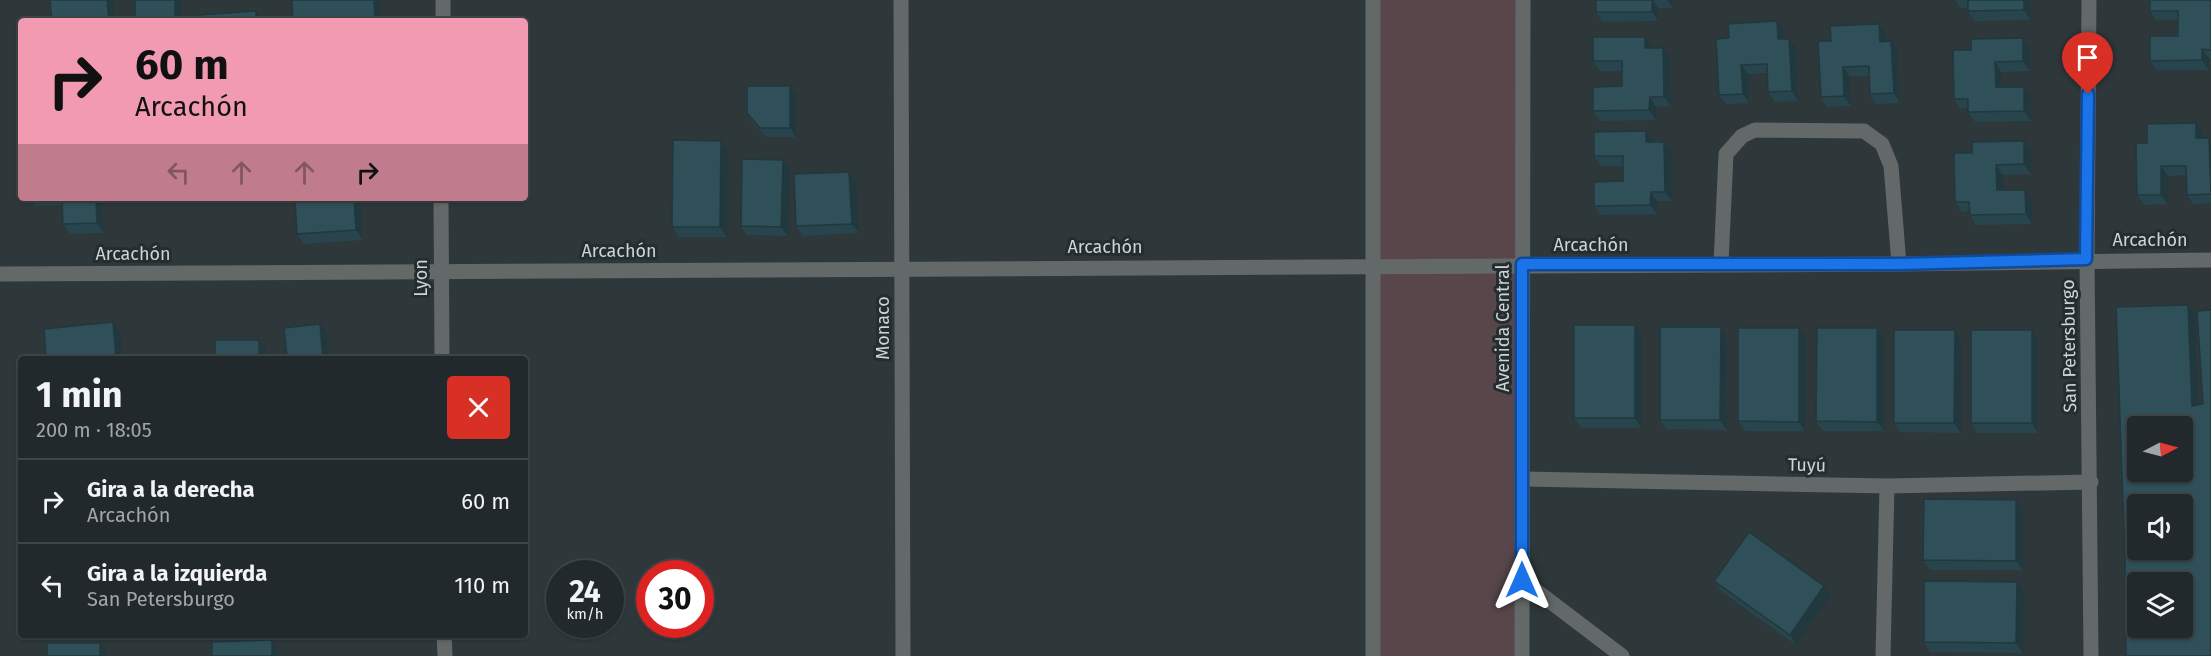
<!DOCTYPE html>
<html lang="es">
<meta charset="utf-8">
<style>
:root{--surface:#22292c;--page:#2e3538;--text:#f1f3f6;--muted:#a2a6a9;--line:#3f4548}
body{margin:0;font-family:"Fira Sans",sans-serif;background:var(--page);color:var(--text);height:100vh;display:flex;flex-direction:column;font-size:22px;white-space:nowrap}
*{box-sizing:border-box;margin:0}
p{font-size:20px;color:var(--muted)}
.icon{flex:none;width:33px;height:33px;fill:none;stroke:currentColor;stroke-width:2;stroke-linecap:round;stroke-linejoin:round}
.map{position:relative;flex:1;overflow:hidden}
.side{position:absolute;left:18px;top:356px;width:510px;height:282px;display:flex;flex-direction:column;background:var(--surface);border-radius:6px;box-shadow:0 2px 4px #0004,0 0 0 2px var(--line)}
.side>*{flex:none}
.hud{position:absolute;left:18px;top:18px;width:510px;height:183px;border-radius:6px;box-shadow:0 2px 4px #0004,0 0 0 2px var(--line);background:#f19ab1;color:#111;overflow:hidden}
.needle{width:39px;rotate:84deg}
.fabs{position:absolute;left:2127px;top:416px;display:grid;gap:12px}
.fabs a{display:grid;place-items:center;width:66px;height:66px;border-radius:6px;background:var(--surface);box-shadow:0 2px 4px #0004,0 0 0 2px var(--line);font-size:30px}
.speed{position:absolute;left:546px;top:560px;display:flex;gap:12px;font-size:30px;font-weight:700;text-align:center}
.speed>*{display:grid;place-content:center;width:78px;height:78px;border-radius:50%;background:var(--surface);box-shadow:0 2px 4px #0004,0 0 0 2px var(--line);line-height:1}
.speed small{font-size:15px;font-weight:400}
.speed .limit{border:9px solid #d22;background:#fff;color:#111}
.pin{position:absolute;display:grid;place-items:center;width:51px;height:51px;color:#fff;margin:-62px -26px;border-radius:50% 50% 50% 0;rotate:-45deg;box-shadow:0 0 6px #0007}
.pin .icon{rotate:45deg}
.me{position:absolute;width:66px;margin:-33px;rotate:0deg;stroke-linejoin:round;filter:drop-shadow(0 0 4px #0008)}
.turn{display:flex;align-items:center;gap:21px;height:126px;padding:0 18px;font-size:27px}
.turn .icon{width:78px;height:78px;stroke-width:2.5}
.turn b{display:block;font-size:42px;line-height:51px}
.lanes{display:flex;align-items:center;height:57px;padding:0 18px;background:#0003;justify-content:center;gap:30px;direction:ltr}
.lanes .off{opacity:.35}
.round{display:grid;place-items:center;flex:none;width:63px;height:63px;border-radius:6px;background:var(--page)}
.headline{display:flex;align-items:center;justify-content:space-between;height:102px;padding:0 18px}
h1{font-size:36px;font-weight:700;line-height:45px}
ul{padding:0;list-style:none}
li{display:flex;align-items:center;gap:18px;height:84px;padding:0 18px;border-top:2px solid var(--line)}
li div{flex:1}
li b{display:block;font-size:22px}
li em{font-style:normal}
.map>svg:first-child{display:block}
</style>
<div class="map">
<svg width="2211" height="656" viewBox="0 0 2211 656">
<rect width="100%" height="100%" fill="#2e373a"/>
<path fill="#58464a" d="M1373,0h150l-1,656h-149z"/>
<g fill="none" stroke-linecap="round" stroke-linejoin="round">
<path stroke="#636869" stroke-width="15" d="M1721,264l5,-110 16,-18 13,-6 109,1 18,13 9,22 8,98"/>
<g stroke="#636869" stroke-width="15">
<path d="M901,0l2,656"/>
<path d="M2089,0l-2,259 4,397"/>
<path d="M443,21v-21"/>
<path d="M441,198l1,160"/>
<path d="M0,274l1899,-10 312,-4"/>
<path d="M1522,479l365,7 204,-4"/>
<path d="M1522,580l100,76"/>
<path d="M444,634l1,22"/>
<path d="M1373,656v-656"/>
<path d="M1522,656l1,-656"/>
<path d="M1883,656l4,-170"/>
</g>
</g>
<g fill="#28454d">
<path d="M1596,0h77v8h-15v13l-56,1 -6,-10z"/>
<path d="M1955,0h75l1,20 -56,1 -7,-10v-3h-8z"/>
<path d="M2211,0v59h-2v11h-52l-7,-9 28,-25v-16h-22l-6,-9z"/>
<path d="M1777,21l7,10v8l12,9 2,53 -23,1 -7,-10 -1,-19 -19,1 1,29 -23,1 -7,-9 10,-57z"/>
<path d="M1879,24l7,9v8h5l7,10 2,52 -24,1 -6,-10 -1,-18 -19,1 1,29 -24,1 -6,-10 10,-56z"/>
<path d="M1645,37l7,9v2h11l7,9 1,49 -15,1v13l-56,1 -7,-10 29,-25v-15h-22l-7,-10z"/>
<path d="M2023,38l6,9 1,24 -29,1 1,15 29,10v24l-56,1 -7,-10v-4l-8,1 -6,-10 17,-49z"/>
<path d="M796,95v42h-29l-14,-14 -6,-10z"/>
<path d="M2196,123l7,10v5l8,3v62l-18,1 -6,-9 -1,-20 -18,1v28l-24,1 -7,-10 10,-52z"/>
<path d="M1646,131l7,10v1h11l7,10 1,49h-15v13l-56,1 -7,-9 29,-25v-15h-22l-7,-10z"/>
<path d="M728,150l-1,87h-48l-7,-10z"/>
<path d="M2031,150v24l-28,1v15l29,10v24l-56,1 -6,-10v-4l-8,1 -7,-10 -1,-49z"/>
<path d="M790,169l-2,67 -41,-1 -6,-9z"/>
<path d="M856,181l3,52 -56,3 -7,-10z"/>
<path d="M30,198h72l2,35 -34,1 -7,-10v-19l-28,1z"/>
<path d="M360,198l3,42 -59,4 -7,-10z"/>
<path d="M1635,325l7,10 -1,93h-60l-7,-10z"/>
<path d="M1721,327l6,10v93l-61,-1 -6,-9z"/>
<path d="M1877,328l7,10v93h-61l-7,-10z"/>
<path d="M1955,330l6,10v93l-61,-1 -6,-9z"/>
<path d="M1806,338l-1,93h-60l-7,-10z"/>
<path d="M2038,340v93h-60l-7,-10z"/>
<path d="M2016,500l7,10v60h-93l-7,-10z"/>
<path d="M1714,581l110,5 7,9 -35,50 -75,-54z"/>
<path d="M2024,592l-1,61 -93,-1 -6,-10z"/>
<path d="M53,634h49v4l-45,2z"/>
</g>
<g fill="#21383e">
<path d="M107,0h6l1,21h-5z"/>
<path d="M175,0h4l3,3v18h-7z"/>
<path d="M374,0h3l3,4 1,17h-6z"/>
<path d="M1652,0h1l5,8v13l-6,-9z"/>
<path d="M1667,0h6v8z"/>
<path d="M2024,0h6l1,20 -7,-10z"/>
<path d="M256,11l6,9v1h-6z"/>
<path d="M1777,21l7,10 1,18 -7,-10z"/>
<path d="M1879,24l7,9 1,18 -7,-9z"/>
<path d="M1645,37l7,9v11l-7,-9z"/>
<path d="M2023,38l6,9 1,24 -7,-10z"/>
<path d="M1789,39l7,9 2,53 -6,-10z"/>
<path d="M1891,41l7,10 2,52 -6,-10z"/>
<path d="M1663,48l7,9 1,49 -7,-9z"/>
<path d="M2202,49l7,10v11l-7,-10z"/>
<path d="M1995,62l6,10 1,25 -6,-10z"/>
<path d="M1741,65l7,9 1,29 -6,-9z"/>
<path d="M1843,67l7,10 1,29 -7,-10z"/>
<path d="M790,86l6,9v42l-6,-9z"/>
<path d="M2024,87l7,10v24l-7,-10z"/>
<path d="M1650,97l6,10v13l-7,-10z"/>
<path d="M2196,123l7,10v14l-7,-9z"/>
<path d="M1646,131l7,10v11l-7,-10z"/>
<path d="M2209,138l2,3v53z"/>
<path d="M721,141l7,9 -1,87 -7,-10z"/>
<path d="M2024,141l7,9v24l-7,-10z"/>
<path d="M1664,142l7,10 1,49 -7,-9z"/>
<path d="M783,160l7,9 -2,67 -7,-9z"/>
<path d="M1996,165l7,10 1,25 -7,-10z"/>
<path d="M2161,166l7,10v28l-7,-9z"/>
<path d="M849,172l7,9 3,52 -7,-9z"/>
<path d="M2025,190l7,10v24l-6,-10z"/>
<path d="M1651,192l6,9v13l-7,-9z"/>
<path d="M96,198h6l2,35 -7,-10z"/>
<path d="M354,198h6l3,42 -7,-10z"/>
<path d="M2188,305l7,9 3,102 -6,-10z"/>
<path d="M113,322l7,10 2,26h-6z"/>
<path d="M320,324l7,10 2,24h-6z"/>
<path d="M1635,325l7,10 -1,93 -6,-10z"/>
<path d="M1721,327l6,10v93l-7,-10z"/>
<path d="M1799,328l7,10 -1,93 -6,-9z"/>
<path d="M1877,328l7,10v93l-7,-9z"/>
<path d="M1955,330l6,10v93l-7,-10z"/>
<path d="M2032,330l6,10v93l-6,-10z"/>
<path d="M259,340l7,9v9h-7z"/>
<path d="M2016,500l7,10v60l-7,-9z"/>
<path d="M2017,582l7,10 -1,61 -7,-10z"/>
<path d="M1824,586l7,9 -35,50 -6,-10z"/>
<path d="M272,640l6,10 1,6h-7z"/>
<path d="M100,643l7,10v3h-7z"/>
</g>
<g fill="#2f5059" stroke="#21383e" stroke-width="1.5" fill-rule="evenodd">
<path d="M50,0h57l2,21h-57z"/>
<rect x="135" y="0" width="40" height="21"/>
<path d="M292,0h82l1,21h-82z"/>
<rect x="1596" y="0" width="56" height="12"/>
<path d="M1968,0h56v10l-56,1z"/>
<path d="M2150,0h61v50l-9,-1v11l-52,1v-25h28v-25h-28z"/>
<path d="M256,11v10h-56v-6z"/>
<path d="M1777,21l1,18h11l3,52 -24,1 -1,-28 -26,1 2,29 -24,1 -3,-56 13,-1 -1,-14z"/>
<path d="M1879,24l1,18 11,-1 3,52 -24,1 -1,-28 -26,1 1,29 -23,1 -3,-56h13l-1,-15z"/>
<path d="M1593,37h52v11h18l1,49h-14l-1,13 -56,1v-24l29,-1v-25h-29z"/>
<path d="M2023,38v23l-28,1 1,25h28v24l-56,1v-13h-14l-1,-49h18v-11z"/>
<path d="M747,86h43v42h-30l-13,-15z"/>
<path d="M2196,123v15h13l2,56 -24,1 -1,-29h-25v29h-24l-1,-52h11v-19z"/>
<path d="M1646,131v11h18l1,50h-14l-1,13 -56,1v-24l29,-1v-25h-29v-24z"/>
<path d="M673,140l48,1 -1,86h-48z"/>
<path d="M2024,141v23l-28,1 1,25h28l1,24 -56,1 -1,-13h-14l-1,-49h18v-11z"/>
<path d="M742,159l41,1 -2,67 -40,-1z"/>
<path d="M849,172l3,52 -56,2 -2,-52z"/>
<path d="M62,198h34l1,25 -34,1z"/>
<path d="M295,198h59l2,32 -59,4z"/>
<path d="M2188,305l4,101 11,-2 -6,-93 14,-1v346h-85l-1,-98 -9,-251zM2138,426h44v45h-44zM2138,504h44v45h-44zM2138,582h44v45h-44z"/>
<path d="M113,322l3,36h-70l-2,-29z"/>
<path d="M320,324l3,34h-36l-3,-30z"/>
<rect x="1574" y="325" width="61" height="93"/>
<path d="M1660,327h61l-1,93h-60z"/>
<path d="M1738,328h61v94l-61,-1z"/>
<path d="M1817,328h60v94l-61,-1z"/>
<path d="M1894,330h61l-1,93h-60z"/>
<rect x="1971" y="330" width="61" height="93"/>
<rect x="215" y="340" width="44" height="18"/>
<path d="M21,421v43l-4,-42z"/>
<path d="M1924,499l92,1v61l-93,-1z"/>
<path d="M1749,532l75,54 -34,49 -76,-54z"/>
<path d="M1924,581l93,1 -1,61 -92,-1z"/>
<path d="M272,640v16h-60v-14z"/>
<rect x="47" y="643" width="53" height="13"/>
</g>
<g fill="none" stroke-linecap="round" stroke-linejoin="round">
<defs>
<path id="route" d="M1522,580v-316h377l187,-5 2,-165"/>
</defs>
<use href="#route" stroke="#114b97" stroke-width="15"/>
<use href="#route" stroke="#1a73e8" stroke-width="10"/>
</g>
<g text-anchor="middle" dominant-baseline="central" stroke-width="6" stroke-linejoin="round" paint-order="stroke">
<g font-size="18" fill="#cfd4d6" stroke="#242d2f">
<text x="2150" y="240">Arcachón</text>
<text x="1591" y="245">Arcachón</text>
<text x="1105" y="247">Arcachón</text>
<text x="619" y="251">Arcachón</text>
<text x="133" y="254">Arcachón</text>
<text transform="translate(421 278) rotate(-90)">Lyon</text>
<text transform="translate(883 328) rotate(-90)">Monaco</text>
<text transform="translate(1503 328) rotate(-90)">Avenida Central</text>
<text transform="translate(2069 346) rotate(-91)">San Petersburgo</text>
<text transform="translate(1807 465) rotate(1)">Tuyú</text>
</g>
</g>
</svg>
<div class="fabs">
<a><svg class="needle" viewBox="-14 -14 28 28"><path d="M0-13l5 13h-10z" fill="#e53935"/><path d="M0 13l5-13h-10z" fill="#a2a6a9"/></svg></a>
<a><svg class="icon" aria-label="sound" viewBox="0 0 24 24"><path d="M4 9h4l5-4v14l-5-4H4zM17 9q2 3 0 6"/></svg></a>
<a><svg class="icon" aria-label="layers" viewBox="0 0 24 24"><path d="M12 4l9 5-9 5-9-5zM3 14l9 5 9-5"/></svg></a>
</div>
<div class="speed"><div>24<small>km/h</small></div><div class="limit">30</div></div>
<div class="pin" style="left:2088px;top:94px;background:#d93025"><svg class="icon" aria-label="arrive" viewBox="0 0 24 24"><path d="M6 21V4h12l-3 4 3 4H6"/></svg></div>
<svg class="me" style="left:1522px;top:580px" viewBox="-20 -20 40 40"><path d="M0-17L14 15 0 8-14 15z" fill="#1a73e8" stroke="#fff" stroke-width="4"/></svg>
<div class="hud">
<div class="turn"><svg class="icon" aria-label="right" viewBox="0 0 24 24"><path d="M7 20v-9h11M14 6l5 5-5 5"/></svg><div><b>60 m</b>Arcachón</div></div>
<div class="lanes"><svg class="icon off" aria-label="left" viewBox="0 0 24 24"><path d="M17 20v-9H6M10 6l-5 5 5 5"/></svg><svg class="icon off" aria-label="ahead" viewBox="0 0 24 24"><path d="M12 20V5M6 11l6-6 6 6"/></svg><svg class="icon off" aria-label="ahead" viewBox="0 0 24 24"><path d="M12 20V5M6 11l6-6 6 6"/></svg><svg class="icon" aria-label="right" viewBox="0 0 24 24"><path d="M7 20v-9h11M14 6l5 5-5 5"/></svg></div>
</div>
<section class="side">
<div class="headline"><div><h1>1 min</h1><p>200 m · 18:05</p></div><a class="round" style="background:#d93025;color:#fff"><svg class="icon" aria-label="close" viewBox="0 0 24 24"><path d="M6 6l12 12M18 6L6 18"/></svg></a></div>
<ul>
<li><svg class="icon" aria-label="right" viewBox="0 0 24 24"><path d="M7 20v-9h11M14 6l5 5-5 5"/></svg><div><b>Gira a la derecha</b><p>Arcachón</p></div><em>60 m</em></li>
<li><svg class="icon" aria-label="left" viewBox="0 0 24 24"><path d="M17 20v-9H6M10 6l-5 5 5 5"/></svg><div><b>Gira a la izquierda</b><p>San Petersburgo</p></div><em>110 m</em></li>
</ul>
</section>
</div>
